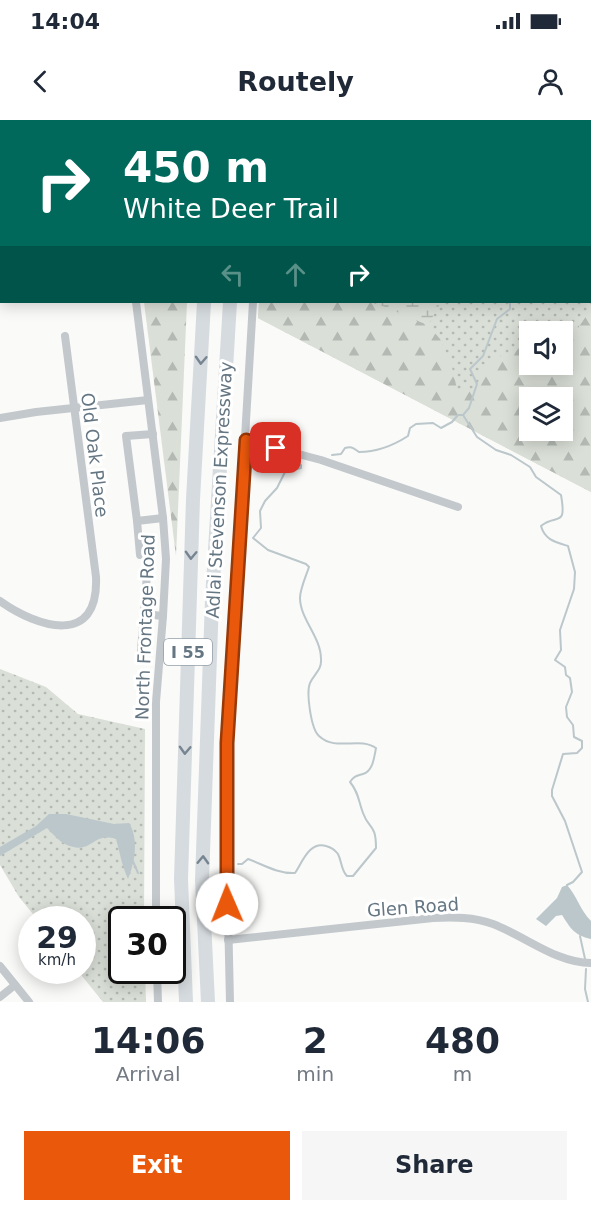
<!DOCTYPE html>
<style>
:root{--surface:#fff;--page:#f6f6f7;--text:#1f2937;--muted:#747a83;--accent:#ea580c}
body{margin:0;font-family:"DejaVu Sans",sans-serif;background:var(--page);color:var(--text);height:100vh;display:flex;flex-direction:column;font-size:22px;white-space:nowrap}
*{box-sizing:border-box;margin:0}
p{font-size:20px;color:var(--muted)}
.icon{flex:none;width:33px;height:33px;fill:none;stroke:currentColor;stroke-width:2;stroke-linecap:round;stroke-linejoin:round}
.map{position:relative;height:882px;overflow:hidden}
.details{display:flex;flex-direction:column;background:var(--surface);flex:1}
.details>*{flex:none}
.top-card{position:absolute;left:0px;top:0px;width:591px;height:183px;box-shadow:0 3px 15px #0003;background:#00695c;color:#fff;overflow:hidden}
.fabs{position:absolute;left:519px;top:201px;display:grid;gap:12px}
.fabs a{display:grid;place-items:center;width:54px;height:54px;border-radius:0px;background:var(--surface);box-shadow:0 3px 15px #0003;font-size:30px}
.speed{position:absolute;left:18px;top:786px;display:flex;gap:12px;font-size:30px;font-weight:700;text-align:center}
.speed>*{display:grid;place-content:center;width:78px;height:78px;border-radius:50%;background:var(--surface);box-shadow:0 3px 15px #0003;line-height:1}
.speed small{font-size:15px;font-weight:400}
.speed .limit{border:3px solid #111;border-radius:9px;background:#fff;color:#111}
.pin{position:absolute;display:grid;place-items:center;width:51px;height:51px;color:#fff;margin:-26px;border-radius:12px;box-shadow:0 3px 9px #0006}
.me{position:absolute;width:66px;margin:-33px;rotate:359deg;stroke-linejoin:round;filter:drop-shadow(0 0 4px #0008)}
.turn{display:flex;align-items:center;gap:21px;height:126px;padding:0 24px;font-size:27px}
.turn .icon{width:78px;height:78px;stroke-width:2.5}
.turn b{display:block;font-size:42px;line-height:51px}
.lanes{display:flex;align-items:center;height:57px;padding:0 24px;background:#0003;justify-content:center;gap:30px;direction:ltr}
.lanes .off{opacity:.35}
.eta{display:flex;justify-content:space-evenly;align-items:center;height:102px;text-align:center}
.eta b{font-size:36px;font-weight:700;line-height:42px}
.action{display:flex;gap:12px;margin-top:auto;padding:12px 24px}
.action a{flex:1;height:69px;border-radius:0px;background:var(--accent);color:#fff;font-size:24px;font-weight:700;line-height:69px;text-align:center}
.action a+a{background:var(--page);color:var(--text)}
.status{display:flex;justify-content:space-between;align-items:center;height:42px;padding:0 30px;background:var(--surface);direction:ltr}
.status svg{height:16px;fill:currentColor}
header{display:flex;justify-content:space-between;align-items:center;height:78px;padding:0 24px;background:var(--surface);font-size:27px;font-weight:700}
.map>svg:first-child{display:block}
</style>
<div class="status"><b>14:04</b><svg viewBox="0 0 49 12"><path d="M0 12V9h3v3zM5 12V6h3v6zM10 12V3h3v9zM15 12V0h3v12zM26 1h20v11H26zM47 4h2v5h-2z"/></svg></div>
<header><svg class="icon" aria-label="back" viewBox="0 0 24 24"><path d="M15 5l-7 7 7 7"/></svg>Routely<svg class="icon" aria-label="person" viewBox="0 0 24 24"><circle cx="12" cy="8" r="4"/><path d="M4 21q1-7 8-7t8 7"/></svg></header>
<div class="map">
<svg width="591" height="882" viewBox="0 0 591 882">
<defs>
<pattern id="grass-dots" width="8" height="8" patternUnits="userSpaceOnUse" patternTransform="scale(1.5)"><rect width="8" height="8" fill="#dadfd7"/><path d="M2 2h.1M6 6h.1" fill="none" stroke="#b4b9b4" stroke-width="1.8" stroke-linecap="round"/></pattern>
<pattern id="forest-firs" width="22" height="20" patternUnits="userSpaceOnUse" patternTransform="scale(1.5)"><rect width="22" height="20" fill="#dadfd7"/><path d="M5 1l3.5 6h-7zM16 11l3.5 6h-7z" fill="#b4b9b4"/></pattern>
<pattern id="wetland-marsh" width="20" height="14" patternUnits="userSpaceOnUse" patternTransform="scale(1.5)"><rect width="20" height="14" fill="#dadfd7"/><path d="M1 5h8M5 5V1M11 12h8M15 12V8" fill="none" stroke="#b4b9b4"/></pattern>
</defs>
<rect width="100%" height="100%" fill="#fafaf8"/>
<g fill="url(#grass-dots)" fill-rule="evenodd">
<path d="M270,0h321v372l-333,-174 1,-16h331v-180l-320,-1zM530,212h32v32h-32zM530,278h32v32h-32z"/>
<rect x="0" y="11" width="1" height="144"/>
<path d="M0,549l46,18 32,27 67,15 -1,190 -22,1v50l23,1 1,31h-43l-25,-31 4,-1v-50l-45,-1 -18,-22 -19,-32z"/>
</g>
<g fill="url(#forest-firs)" fill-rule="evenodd">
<path d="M270,0h142l1,1h-143z"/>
<path d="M431,0h160l-1,30v-28z"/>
<path d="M144,182h43l-11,254z"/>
<path d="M259,182h112l57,23 12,14 11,24 6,26h22l2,-15 9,-16 23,-4 16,-16 1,26h32v-32l-26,-1 10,-10 32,7 13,-19v183l-333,-174zM530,278h32v32h-32z"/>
</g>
<path fill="url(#wetland-marsh)" d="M373,182h68l-13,23z"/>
<g fill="#bbc7cb">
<path d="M49,694h17l48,10 15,-1c10,16 6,39 -1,56 -6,-13 -8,-26 -12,-40 -25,-8 -24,18 -51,5 -6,-3 -13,-11 -18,-16l-47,28v-9l36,-21z"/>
<path d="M567,765c10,11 13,25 24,36v18c-17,-4 -20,-10 -29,-24l-6,1 -10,10 -10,-7 21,-21 5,-11z"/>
</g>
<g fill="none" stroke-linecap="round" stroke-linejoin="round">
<g stroke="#bbc7cb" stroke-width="2">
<path d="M285,0l3,2"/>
<path d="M166,2l5,-2"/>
<path d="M581,2l1,-2"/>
<path d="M0,23l2,-1"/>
<path d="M463,295l14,22 19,13 15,5 19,12 6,10 25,18c6,34 -5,18 -20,31 4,14 14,16 27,20l7,26 -1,17 -14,41 1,20 -6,10 10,7 1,8 4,3 2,14 -6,15 1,10 6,8 1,12 8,4v7l-5,5 -14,1 -11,36v6l13,25 17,51 -9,10 -6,3"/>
<path d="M332,335l9,-1 4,-6c7,-2 8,0 14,4 17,0 35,-7 49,-16l2,-8 6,-4 17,-1 8,5 11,-6 6,-7h5l6,-7 8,-24 -7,-15 13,-13 14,-37 13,-10v-7"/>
<path d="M132,739l6,14"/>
<path d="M238,744h4l6,-5c14,5 30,15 47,14 7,-10 14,-32 31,-27 4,1 9,4 12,8 4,8 3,16 9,22h6l23,-28c0,-25 -7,-18 -13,-35 -5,-13 -4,-20 -13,-31 4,-6 6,-6 13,-8 10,-3 11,-16 13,-26 -17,-12 -40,4 -57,-12 -8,-7 -13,-43 -9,-53 4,-9 12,-13 11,-24 0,-22 -21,-40 -21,-61 0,-9 6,-22 9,-31l-3,-3 -38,-14 -15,-12 8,-10 -1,-17 5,-10 12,-13 8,-16 16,-4v-3"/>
<path d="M580,816l5,23"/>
<path d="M586,849l-1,20 3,13"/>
</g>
<g stroke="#c3c8cc" stroke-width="8">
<path d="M112,0v2"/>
<path d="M263,2v-2"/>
<path d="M136,182l27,216 3,41 -3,57 -7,86v218"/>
<path d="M0,298l36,-6 112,-12"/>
<path d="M153,314l-27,2 11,85 26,-3"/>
<path d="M245,320l76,20 137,47"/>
<path d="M137,401l3,34"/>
<path d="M147,454l-3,40 19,2"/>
<path d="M0,481c38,27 99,46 96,-24l-31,-241"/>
<path d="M141,530l3,-36"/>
<path d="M228,820l205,-22c21,-1 41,-1 60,6 32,12 63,39 98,39"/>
<path d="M0,846l29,36"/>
<path d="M157,850l1,32"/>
<path d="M0,877l15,-12"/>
<path d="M230,882l-3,-134v-125l26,-441"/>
</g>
<g stroke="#d6dbdf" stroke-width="14">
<path d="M214,2v-2"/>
<path d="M241,2v-2"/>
<path d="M186,882l-5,-123 12,-380 11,-197"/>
<path d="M208,882l-6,-122 10,-280 18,-298"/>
</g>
</g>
<defs><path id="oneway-chevron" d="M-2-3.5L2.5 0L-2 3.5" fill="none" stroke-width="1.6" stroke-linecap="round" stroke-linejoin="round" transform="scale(1.5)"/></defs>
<g stroke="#768591">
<use href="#oneway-chevron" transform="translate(201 240) rotate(93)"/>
<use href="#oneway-chevron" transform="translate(191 435) rotate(92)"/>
<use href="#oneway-chevron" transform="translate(185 630) rotate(92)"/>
<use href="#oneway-chevron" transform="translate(203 740) rotate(-88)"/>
</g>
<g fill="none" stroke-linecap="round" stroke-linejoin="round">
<defs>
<path id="route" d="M227,784v-161l19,-303 30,8"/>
</defs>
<use href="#route" stroke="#983908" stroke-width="15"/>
<use href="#route" stroke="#ea580c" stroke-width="10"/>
</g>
<g text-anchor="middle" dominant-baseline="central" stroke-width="6" stroke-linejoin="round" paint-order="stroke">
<rect fill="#fff" stroke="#939fa8" stroke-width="1.5" x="164" y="519" width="48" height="26" rx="4.5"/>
<g font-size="16" font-weight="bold" fill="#657683">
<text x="188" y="532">I 55</text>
</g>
<g font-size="18" fill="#657683" stroke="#fff">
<text transform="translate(95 335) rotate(83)">Old Oak Place</text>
<text transform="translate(219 370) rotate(-87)">Adlai Stevenson Expressway</text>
<text transform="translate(145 507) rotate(-88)">North Frontage Road</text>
<text transform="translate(413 787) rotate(-4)">Glen Road</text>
</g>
</g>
</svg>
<div class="fabs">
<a><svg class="icon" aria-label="sound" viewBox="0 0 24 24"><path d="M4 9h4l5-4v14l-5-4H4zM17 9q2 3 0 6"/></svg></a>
<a><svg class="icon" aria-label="layers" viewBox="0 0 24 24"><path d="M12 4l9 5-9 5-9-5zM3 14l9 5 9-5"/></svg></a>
</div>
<div class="speed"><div>29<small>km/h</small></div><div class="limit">30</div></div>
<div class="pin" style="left:276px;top:328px;background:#d93025"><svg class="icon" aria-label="arrive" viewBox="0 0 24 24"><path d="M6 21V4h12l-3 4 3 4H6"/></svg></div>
<svg class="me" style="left:227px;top:784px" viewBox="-20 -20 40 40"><circle r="19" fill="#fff"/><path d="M0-13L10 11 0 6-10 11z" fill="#ea580c"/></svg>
<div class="top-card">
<div class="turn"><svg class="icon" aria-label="right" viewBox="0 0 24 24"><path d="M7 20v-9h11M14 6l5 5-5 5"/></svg><div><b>450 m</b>White Deer Trail</div></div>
<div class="lanes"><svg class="icon off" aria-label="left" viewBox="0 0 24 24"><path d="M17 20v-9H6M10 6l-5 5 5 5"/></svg><svg class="icon off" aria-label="ahead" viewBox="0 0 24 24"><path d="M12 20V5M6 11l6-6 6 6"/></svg><svg class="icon" aria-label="right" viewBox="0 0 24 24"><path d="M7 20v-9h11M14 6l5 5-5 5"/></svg></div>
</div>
</div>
<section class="details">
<div class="eta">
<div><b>14:06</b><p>Arrival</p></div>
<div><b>2</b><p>min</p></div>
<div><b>480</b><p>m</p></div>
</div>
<div class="action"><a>Exit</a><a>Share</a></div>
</section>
